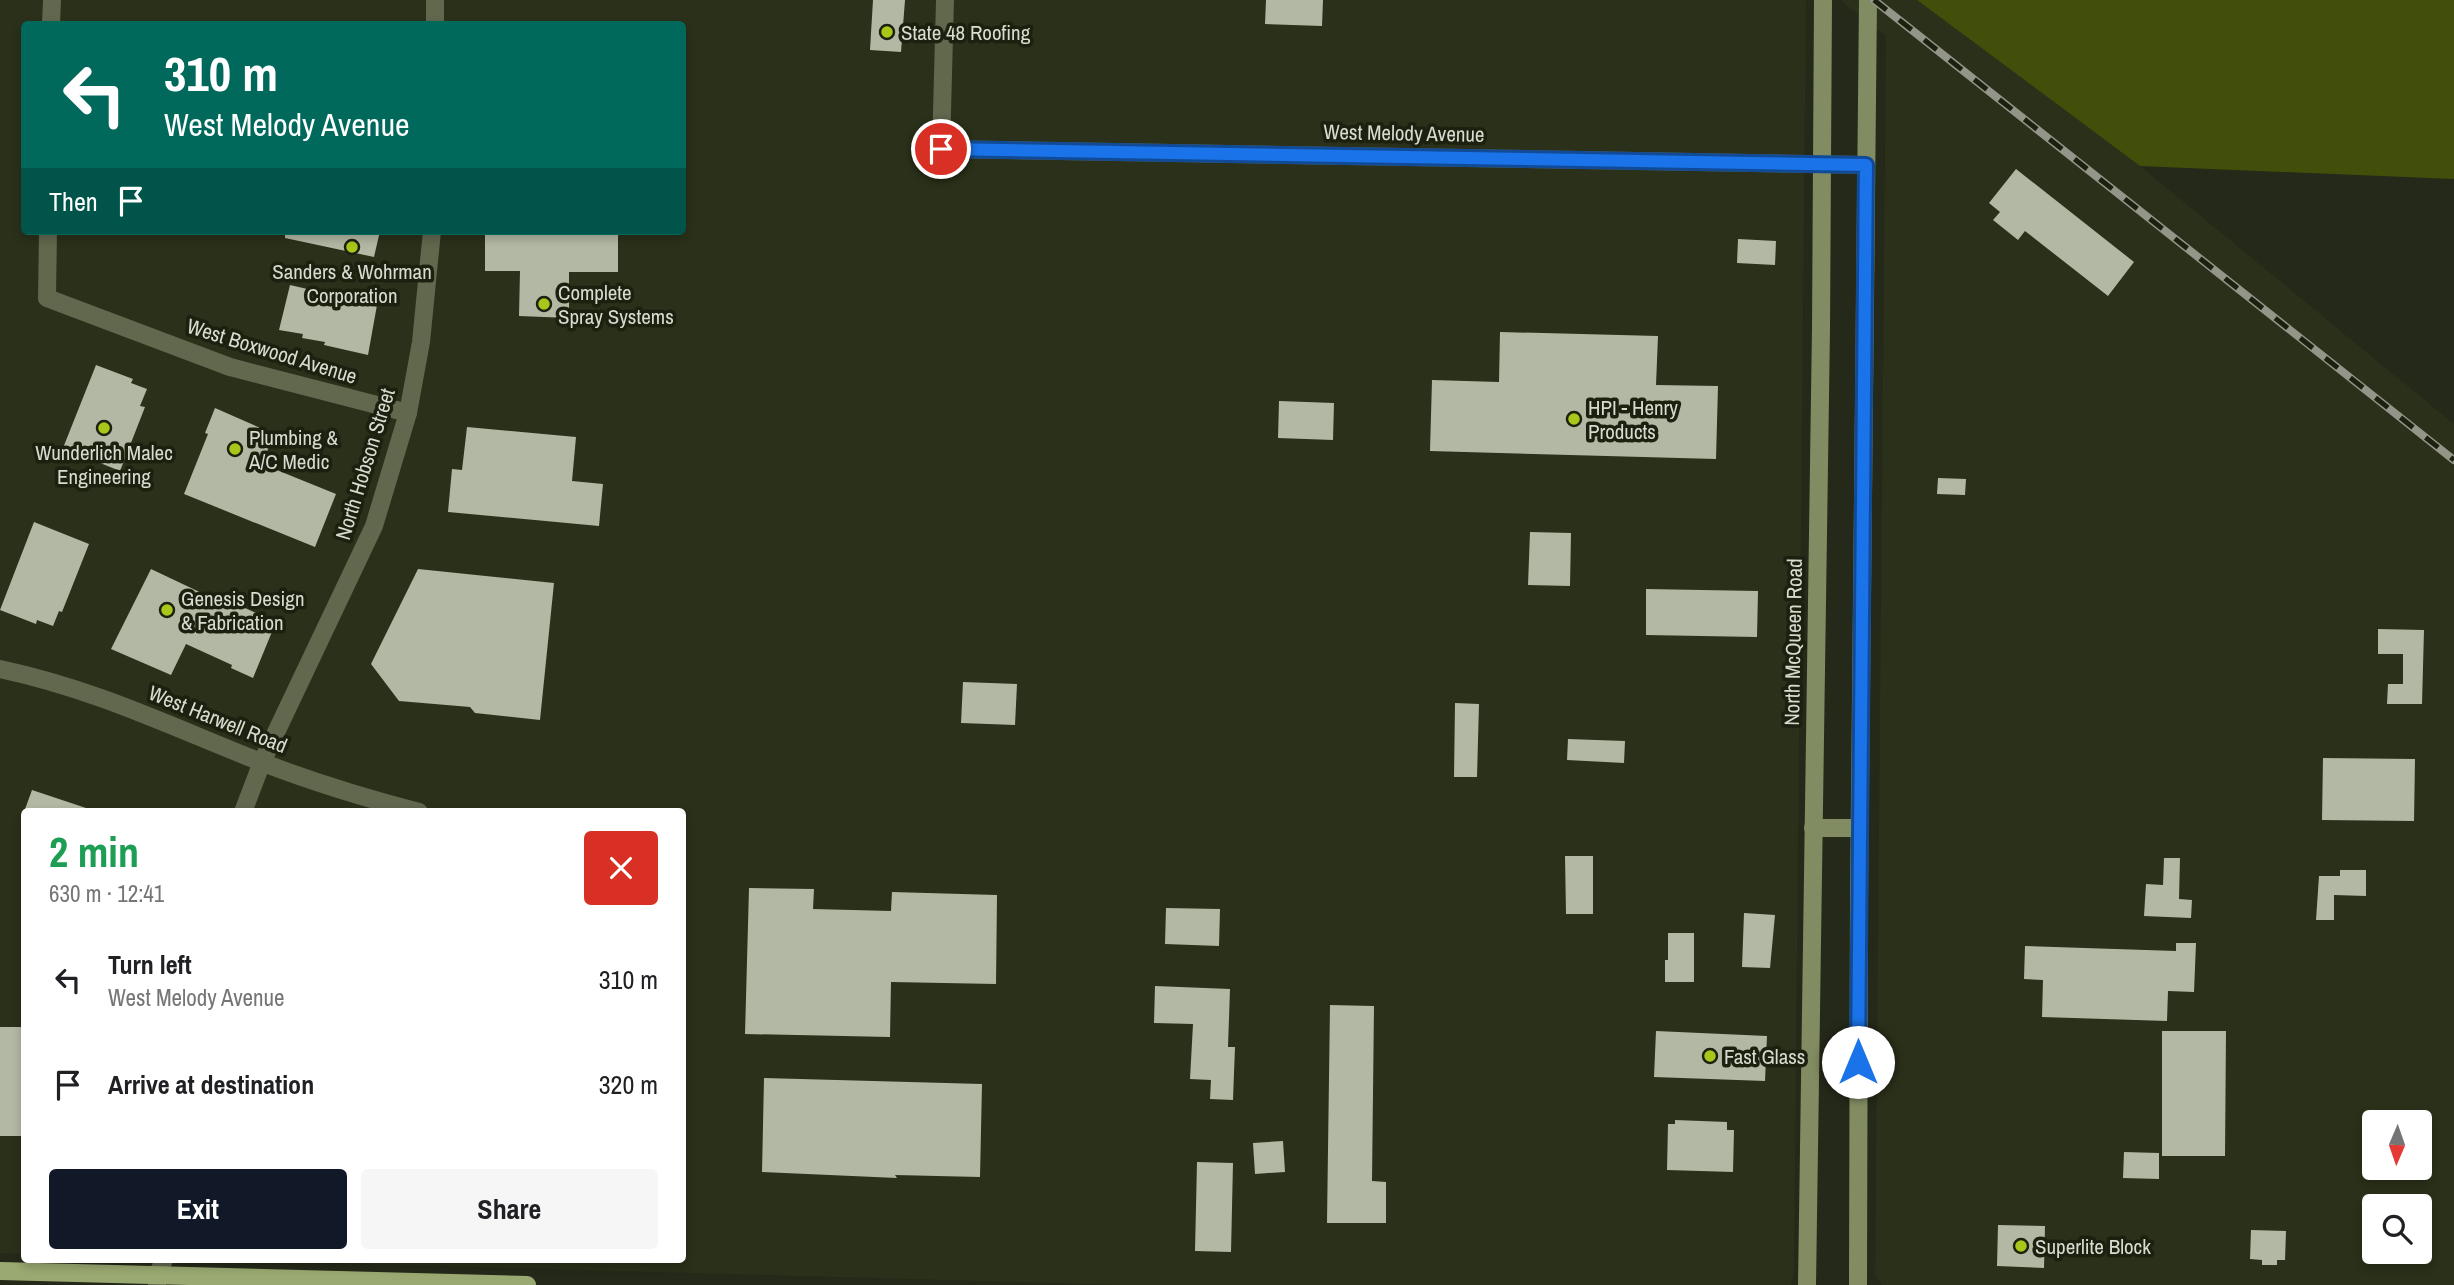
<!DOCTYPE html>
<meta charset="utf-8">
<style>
:root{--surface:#fff;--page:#f6f6f6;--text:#202124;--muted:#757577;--accent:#111827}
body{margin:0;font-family:"Archivo Narrow",sans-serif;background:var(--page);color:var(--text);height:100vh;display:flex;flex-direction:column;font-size:26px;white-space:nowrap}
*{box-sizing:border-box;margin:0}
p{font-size:23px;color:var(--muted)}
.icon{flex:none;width:38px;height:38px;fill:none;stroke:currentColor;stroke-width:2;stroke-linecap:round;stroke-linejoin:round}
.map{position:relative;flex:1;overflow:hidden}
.details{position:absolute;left:21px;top:808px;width:665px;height:455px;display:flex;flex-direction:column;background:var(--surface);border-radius:7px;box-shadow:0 4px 10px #0003}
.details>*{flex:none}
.guide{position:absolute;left:21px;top:21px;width:665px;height:214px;border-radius:7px;box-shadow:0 4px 10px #0003;background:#00695c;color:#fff;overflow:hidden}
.needle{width:46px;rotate:182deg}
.tools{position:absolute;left:2362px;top:1110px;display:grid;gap:14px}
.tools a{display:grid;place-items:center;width:70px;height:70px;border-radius:7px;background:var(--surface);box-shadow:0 4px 10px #0003;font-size:35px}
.pin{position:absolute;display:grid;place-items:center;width:60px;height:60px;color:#fff;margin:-30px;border:4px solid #fff;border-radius:50%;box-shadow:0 2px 7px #0007}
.me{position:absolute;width:77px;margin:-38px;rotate:0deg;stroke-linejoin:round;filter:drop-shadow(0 0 5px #0008)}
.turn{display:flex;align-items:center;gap:24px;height:147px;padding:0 28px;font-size:32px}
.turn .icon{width:91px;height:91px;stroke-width:2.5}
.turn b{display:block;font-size:49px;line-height:60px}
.then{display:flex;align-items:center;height:66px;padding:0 28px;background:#0003;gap:14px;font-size:26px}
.round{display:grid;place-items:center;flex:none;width:74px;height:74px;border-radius:7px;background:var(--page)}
.overview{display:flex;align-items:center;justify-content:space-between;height:119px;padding:0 28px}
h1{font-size:42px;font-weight:700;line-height:52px;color:#1e9e55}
.button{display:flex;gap:14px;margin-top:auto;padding:14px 28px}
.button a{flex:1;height:80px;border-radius:7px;background:var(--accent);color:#fff;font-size:28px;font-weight:700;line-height:80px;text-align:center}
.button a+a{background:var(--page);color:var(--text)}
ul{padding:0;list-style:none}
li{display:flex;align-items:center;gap:21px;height:105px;padding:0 28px}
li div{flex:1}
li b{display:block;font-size:26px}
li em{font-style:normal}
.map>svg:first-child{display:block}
</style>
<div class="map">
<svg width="2454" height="1285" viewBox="0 0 2454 1285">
<rect width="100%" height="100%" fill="#252919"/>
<g fill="#2a3019" fill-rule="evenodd">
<path d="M0,0h1806l-12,1272 -3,13h-669l-896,-25h456v-448h-658v442l-24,-1zM24,24h658v207h-658z"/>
<path d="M1840,0h77l223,166 314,258v861h-572l-7,-11 11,-1238zM2375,1122h45v45h-45zM2375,1206h45v45h-45z"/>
</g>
<path fill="#424f0a" d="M1917,0h537v179l-314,-13z"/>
<g fill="#b2b8a4">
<path d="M873,0h32l-4,52 -31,-2z"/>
<path d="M1266,0h57l-1,26 -57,-2z"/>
<path d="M2016,169l118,93 -26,34 -83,-65 -7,9 -25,-20 7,-8 -11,-9z"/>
<path d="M285,231h95l-6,26 -89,-19z"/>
<path d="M485,231h133v41h-49v46l-50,-2 1,-45h-35z"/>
<path d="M1738,239l38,2 -1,24 -38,-2z"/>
<path d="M290,285l87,20 -9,50 -44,-10 1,-3 -23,-4 1,-4 -24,-4z"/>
<path d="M1500,332l158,4 -2,49 62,1 -2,73 -286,-8 2,-71 67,2z"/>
<path d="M96,365l37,14 -2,4 16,6 -7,17 5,1 -25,64 -57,-23z"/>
<path d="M1279,401l55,2 -1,37 -55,-2z"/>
<path d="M215,408l59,26 -12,30 74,30 -21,53 -131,-53 24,-60 -3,-1z"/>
<path d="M467,427l109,10 -4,44 31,3 -4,42 -151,-14 4,-43 10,1z"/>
<path d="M1938,478l28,1 -1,16 -28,-1z"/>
<path d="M34,522l55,22 -27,68 -3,-1 -6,15 -16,-6 -1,4 -36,-14z"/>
<path d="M1530,532l41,1 -1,53 -42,-1z"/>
<path d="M151,569l57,27 2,-4 66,30 -23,56 -22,-10 1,-3 -46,-21 -15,31 -60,-26z"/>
<path d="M418,569l136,14 -14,137 -65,-7 -5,-6 -71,-6 -28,-37z"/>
<path d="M1646,589l112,2 -1,46 -111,-2z"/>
<path d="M2378,629l46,1 -2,74h-35l1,-20h15v-30h-25z"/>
<path d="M963,682l54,2 -2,41 -54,-2z"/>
<path d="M1455,703l24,1 -2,73h-23z"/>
<path d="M1568,739l57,2 -1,22 -57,-3z"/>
<path d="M2323,758l92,1 -1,62 -92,-1z"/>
<path d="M32,790l57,19 -1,3h-64z"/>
<path d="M1565,856h28v58h-27z"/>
<path d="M2164,858h16l-1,41 13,1 -1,18 -47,-2 2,-32 17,1z"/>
<path d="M2340,870h26v26l-32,-1v25h-18l3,-44h21z"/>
<path d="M749,888l65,1 -1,20 78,2 1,-19 105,3 -1,89 -105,-2 -1,55 -145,-3z"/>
<path d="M1166,908l54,1 -1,37 -54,-2z"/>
<path d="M1744,913l31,2 -5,53 -28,-1z"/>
<path d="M1668,933h26v49h-29v-22h3z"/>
<path d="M2176,943h20l-2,49 -26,-1 -1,30 -125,-4 1,-37 -19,-1 1,-33 151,5z"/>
<path d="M1155,986l75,3 -2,58h7l-2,53 -23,-1 1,-19 -21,-1 3,-55 -39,-1z"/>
<path d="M1330,1005l44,1 -2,175 14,1v41h-59z"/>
<rect x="0" y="1027" width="24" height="109"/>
<path d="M1656,1031l111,5 -2,45 -111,-4z"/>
<path d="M2162,1031h64l-1,125h-63z"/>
<path d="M764,1078l218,6 -2,93 -85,-2 2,3 -135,-6z"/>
<path d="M1675,1120l52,2v8h7l-1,42 -66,-2 1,-46h7z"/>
<path d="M1283,1141l2,31 -30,2 -2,-31z"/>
<path d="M2124,1152l35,1v26l-36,-1z"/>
<path d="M1197,1162l36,1 -2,89 -36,-1z"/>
<path d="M1998,1225l47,1 -1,42 -47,-2z"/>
<path d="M2251,1230l35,1 -1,29h-8v5h-15v-5l-12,-1z"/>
</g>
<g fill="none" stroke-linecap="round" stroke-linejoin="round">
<g stroke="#61684e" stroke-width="18">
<path d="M945,0l-4,149 925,16"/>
<path d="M51,24l1,-24"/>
<path d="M48,231l-1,67 183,69 178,46"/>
<path d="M0,669c95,20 172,58 261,93 52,20 104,36 158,50"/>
</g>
<g stroke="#61684e" stroke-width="18">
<path d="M435,24v-24"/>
<path d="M243,812l19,-50 112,-236 34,-113 13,-71 11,-111"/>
<path d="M157,1285v-10l7,-15"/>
</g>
<g stroke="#818c62" stroke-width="18">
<path d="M1813,828h47"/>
<path d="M1807,1285l14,-957 2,-328"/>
<path d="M1858,1285l1,-389 9,-896"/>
</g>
<path stroke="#9aa971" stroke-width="18" d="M0,1271l527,14"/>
<defs>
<path id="rail" d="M1874,0l580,460"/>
</defs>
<use href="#rail" stroke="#929588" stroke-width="8"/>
<use href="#rail" stroke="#1c200f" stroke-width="5" stroke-dasharray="16" stroke-linecap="butt"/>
</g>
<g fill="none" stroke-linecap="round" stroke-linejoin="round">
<defs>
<path id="route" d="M941,149l925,16 -8,897"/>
</defs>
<use href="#route" stroke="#114b97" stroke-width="18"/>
<use href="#route" stroke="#1a73e8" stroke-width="12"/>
</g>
<g fill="#a9c71a" stroke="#1c200f" stroke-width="2.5">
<circle cx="887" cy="32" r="7"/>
<circle cx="352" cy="247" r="7"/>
<circle cx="544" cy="304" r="7"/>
<circle cx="1574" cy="419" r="7"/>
<circle cx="104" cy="428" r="7"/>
<circle cx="235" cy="449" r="7"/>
<circle cx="167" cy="610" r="7"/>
<circle cx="1710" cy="1056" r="7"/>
<circle cx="2021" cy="1246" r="7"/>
</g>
<g text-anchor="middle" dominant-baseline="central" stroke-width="7" stroke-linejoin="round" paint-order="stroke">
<g font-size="21" fill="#d8dbd0" stroke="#1c200f" text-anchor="start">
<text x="901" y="32">State 48 Roofing</text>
<text x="352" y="271" text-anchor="middle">Sanders &amp; Wohrman<tspan x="352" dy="24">Corporation</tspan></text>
<text x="558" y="292">Complete<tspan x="558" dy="24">Spray Systems</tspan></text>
<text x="1588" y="407">HPI - Henry<tspan x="1588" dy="24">Products</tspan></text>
<text x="249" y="437">Plumbing &amp;<tspan x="249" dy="24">A/C Medic</tspan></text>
<text x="104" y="452" text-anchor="middle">Wunderlich Malec<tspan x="104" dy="24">Engineering</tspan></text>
<text x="181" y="598">Genesis Design<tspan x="181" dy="24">&amp; Fabrication</tspan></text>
<text x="1724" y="1056">Fast Glass</text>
<text x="2035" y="1246">Superlite Block</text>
</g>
<g font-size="21" fill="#d8dbd0" stroke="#1c200f">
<text transform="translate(1404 133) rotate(1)">West Melody Avenue</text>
<text transform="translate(272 351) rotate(17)">West Boxwood Avenue</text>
<text transform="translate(365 464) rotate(-73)">North Hobson Street</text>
<text transform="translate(1793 642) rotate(-89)">North McQueen Road</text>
<text transform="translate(218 719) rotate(22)">West Harwell Road</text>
</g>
</g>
</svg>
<div class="tools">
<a><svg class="needle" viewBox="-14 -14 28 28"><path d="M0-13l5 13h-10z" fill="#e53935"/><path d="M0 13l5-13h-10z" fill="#757577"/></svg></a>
<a><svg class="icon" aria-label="search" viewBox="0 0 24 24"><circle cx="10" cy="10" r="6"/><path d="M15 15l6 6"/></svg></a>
</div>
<div class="pin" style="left:941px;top:149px;background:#d93025"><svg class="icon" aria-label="arrive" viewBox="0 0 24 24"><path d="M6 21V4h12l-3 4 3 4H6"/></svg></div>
<svg class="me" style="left:1858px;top:1062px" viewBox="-20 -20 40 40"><circle r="19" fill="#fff"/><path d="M0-13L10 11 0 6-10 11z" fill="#1a73e8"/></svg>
<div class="guide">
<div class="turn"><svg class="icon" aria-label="left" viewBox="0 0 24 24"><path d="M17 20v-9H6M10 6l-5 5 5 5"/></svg><div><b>310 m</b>West Melody Avenue</div></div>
<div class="then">Then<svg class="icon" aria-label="arrive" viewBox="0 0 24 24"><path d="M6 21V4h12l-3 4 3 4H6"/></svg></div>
</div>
<section class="details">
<div class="overview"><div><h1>2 min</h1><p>630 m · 12:41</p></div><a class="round" style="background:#d93025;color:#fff"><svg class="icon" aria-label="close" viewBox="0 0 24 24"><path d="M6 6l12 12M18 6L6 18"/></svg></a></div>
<ul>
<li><svg class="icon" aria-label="left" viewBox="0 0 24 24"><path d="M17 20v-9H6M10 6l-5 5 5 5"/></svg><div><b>Turn left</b><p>West Melody Avenue</p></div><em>310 m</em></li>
<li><svg class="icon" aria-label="arrive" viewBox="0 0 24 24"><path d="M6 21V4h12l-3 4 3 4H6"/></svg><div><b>Arrive at destination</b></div><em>320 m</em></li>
</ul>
<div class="button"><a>Exit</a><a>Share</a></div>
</section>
</div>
